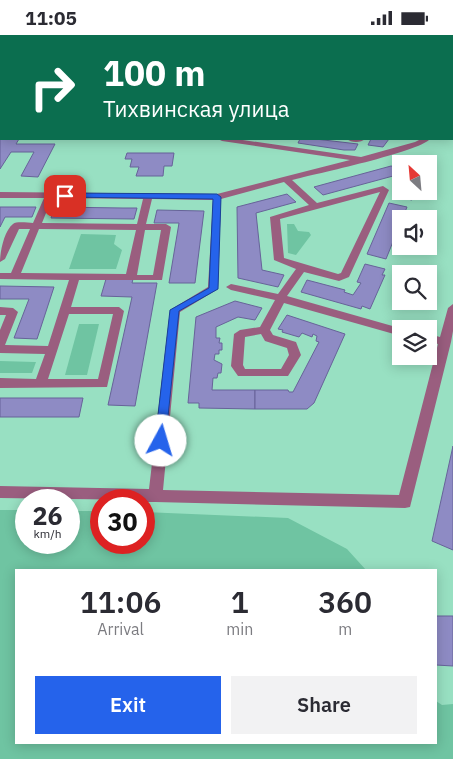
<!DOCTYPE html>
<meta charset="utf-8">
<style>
:root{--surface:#fff;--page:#f2f2f3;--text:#2b2b33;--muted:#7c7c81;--accent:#2563eb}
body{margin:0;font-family:"IBM Plex Sans",sans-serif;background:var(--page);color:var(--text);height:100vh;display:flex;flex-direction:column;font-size:19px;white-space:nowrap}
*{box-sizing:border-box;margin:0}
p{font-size:16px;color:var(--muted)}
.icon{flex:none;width:28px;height:28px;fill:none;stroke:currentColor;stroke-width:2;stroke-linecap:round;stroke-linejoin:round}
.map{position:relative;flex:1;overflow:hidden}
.side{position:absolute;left:15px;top:534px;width:422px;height:175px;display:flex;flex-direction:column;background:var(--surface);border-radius:0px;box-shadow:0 2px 12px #0003}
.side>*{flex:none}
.top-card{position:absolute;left:0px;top:0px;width:454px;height:105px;box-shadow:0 2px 12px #0003;background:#0b6e4f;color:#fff;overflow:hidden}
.needle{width:32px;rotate:334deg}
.tools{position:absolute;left:392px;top:120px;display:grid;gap:10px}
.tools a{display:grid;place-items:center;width:45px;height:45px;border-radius:0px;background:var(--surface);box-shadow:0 2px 12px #0003;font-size:25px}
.speed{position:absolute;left:15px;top:454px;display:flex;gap:10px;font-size:25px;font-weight:700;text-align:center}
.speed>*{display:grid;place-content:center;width:65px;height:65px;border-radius:50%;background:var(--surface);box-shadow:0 2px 12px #0003;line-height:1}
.speed small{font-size:12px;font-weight:400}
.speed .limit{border:8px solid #d22;background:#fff;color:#111}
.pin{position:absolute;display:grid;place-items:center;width:42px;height:42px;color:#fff;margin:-21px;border-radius:10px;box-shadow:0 2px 8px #0006}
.me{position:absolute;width:55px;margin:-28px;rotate:6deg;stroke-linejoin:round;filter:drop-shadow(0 0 4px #0008)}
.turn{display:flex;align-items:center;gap:18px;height:105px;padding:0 20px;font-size:22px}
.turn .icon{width:65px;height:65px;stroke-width:2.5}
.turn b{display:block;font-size:35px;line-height:42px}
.eta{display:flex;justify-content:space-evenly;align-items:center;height:85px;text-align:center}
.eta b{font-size:30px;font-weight:600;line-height:35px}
.action{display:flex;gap:10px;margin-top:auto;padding:10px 20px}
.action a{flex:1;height:58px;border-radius:0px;background:var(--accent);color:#fff;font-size:20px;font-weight:600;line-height:58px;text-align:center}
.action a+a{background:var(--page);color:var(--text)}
.status{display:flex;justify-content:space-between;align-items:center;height:35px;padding:0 25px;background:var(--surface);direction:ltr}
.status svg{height:14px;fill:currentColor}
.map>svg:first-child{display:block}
</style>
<div class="status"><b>11:05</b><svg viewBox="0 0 49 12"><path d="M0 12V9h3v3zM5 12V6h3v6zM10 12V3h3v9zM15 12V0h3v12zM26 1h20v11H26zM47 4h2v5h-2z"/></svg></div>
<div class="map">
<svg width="453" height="724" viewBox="0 0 453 724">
<rect width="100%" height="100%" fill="#98e0c2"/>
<g fill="#6fc4a2">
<path d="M0,0h376l3,1h-378l-1,10z"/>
<path d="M287,189h7l4,7 11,1 2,3 -15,20 -8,-2z"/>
<path d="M81,199l35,1 -2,9 8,6 -6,19h-47z"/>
<path d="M79,289h20l-12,51h-22z"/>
<path d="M0,326l35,1h1l-4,11h-32z"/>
<path d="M0,475h26v33h43v-32h32v32h43v-31l144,6 59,31 19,21h-350v173h420v-42l6,4 11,-1v55h-453z"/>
</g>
<g fill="#8e8bc4" stroke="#676399">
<path d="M0,100l1,4h18l-3,5h39l-17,33 -17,-1 13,-24h-23l-11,17z"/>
<path d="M300,104h15l43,5 -3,6h-11l-46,-7z"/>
<path d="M371,104h18l-6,8 -15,-2z"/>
<path d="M127,118h47l-2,13h-8l-1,10h-27l3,-9h-9l2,-8h-7z"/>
<path d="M391,131l10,2v23h14l-3,9 -15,-3 1,-4 -3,-1 6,-12 -8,-4 -70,19 -9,-8z"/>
<path d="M287,159l9,8 -40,11 6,57 22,5 -6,12 -40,-9 -1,-71z"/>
<path d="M389,168l18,4 -21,52 -19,-5z"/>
<path d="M0,172h36l-4,10h-27l-5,10z"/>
<path d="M55,172l68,1h14l-3,11 -83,-1z"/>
<path d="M157,175l47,1 -9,72h-26l10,-60h-25z"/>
<path d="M365,229l20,5 -3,6h3l-15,34 -8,-3 -1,3 -60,-17 6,-12 38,10 -1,2 9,3 8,-12 -4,-1z"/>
<path d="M106,244h27l-1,4h25l-22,123 -27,-1 24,-108 -31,-1z"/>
<path d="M0,251l54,1 -17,52 -23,-1 15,-39h-29z"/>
<path d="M235,266l27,7 -7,12 -17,-3 -22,10v11h4l-1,5h3v7h-3v4h-4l-1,6 8,4 -1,9h-3l-1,5h-4l-1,12h43v19l-56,-1v-5h-11l8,-86z"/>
<path d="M287,280l58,19 -31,69 -7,6h-52v-19h33l1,2h4l26,-50 -3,-1 1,-5 -4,-2 -1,3 -10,-4 -3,4 -17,-5 1,-2 -5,-1z"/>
<path d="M0,363h83l-4,19h-79z"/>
<path d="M453,411v104l-21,-9z"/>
<path d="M436,581h17v50l-17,-1z"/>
</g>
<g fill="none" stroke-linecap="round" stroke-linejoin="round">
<g fill="#9a5e7f" fill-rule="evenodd">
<rect x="0" y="15" width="1" height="4"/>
<rect x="0" y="28" width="1" height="4"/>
<rect x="452" y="40" width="1" height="4"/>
<rect x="0" y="65" width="1" height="4"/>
<rect x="452" y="72" width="1" height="4"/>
<path d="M218,104h18l125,18 54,-15 6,-3h9c-11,13 -115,35 -138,41l25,23 66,-17 6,4 -40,87 -10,4 -35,-9 -17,24 116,33h-2v7l-117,-33 -14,27 3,5 23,7 5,13 -13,21h-50l-7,-10 3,-32 6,-4 20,-3 15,-27 -44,-10 -5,-3 5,-3 47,10 18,-25 -22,-9 -4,-43 39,-12 -25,-23 -63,17 -3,90 -38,23 -17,178 236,5 39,-151 -9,-2v-8l11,3 8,-29 5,-4v27l-2,11 -41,165 -5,1 -250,-6h-11v-2l-144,-2v-12l149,3 21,-179 38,-23 5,-87 -61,-1 -6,25h20l5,3 -9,53h-83l-8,27h48l5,4 -17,76 -107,1v-10l36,1 9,-25 -45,-1v-23l6,-15h-6v-8l13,1 5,4 -13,33 43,1 21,-66 -69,-1v-6h11l19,-44h-11l-14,30 -5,3c0,-10 4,-31 13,-38 4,-3 15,-1 20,-1l11,-25h-44v-6l217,2 133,-34 -128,-19zM380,157l-39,81 -3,1 -54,-16 -4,-39zM52,163l91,1 -6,25 -95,-1zM39,194l97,1 -10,44 -105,-1zM145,195h16l-8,45h-16zM69,279h44l-15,65h-50zM261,299l4,7 22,7 2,7 -8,14h-36l-2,-4 2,-28z"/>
<path d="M347,104h18c-4,4 -14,4 -18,0z"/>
</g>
</g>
<path fill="#2563eb" stroke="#184099" d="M65,158l152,1 4,3 -3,92 -39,22 -14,134h-8l-2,-4 15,-131 39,-22 4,-89 -151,-2v-3z"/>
</svg>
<div class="tools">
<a><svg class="needle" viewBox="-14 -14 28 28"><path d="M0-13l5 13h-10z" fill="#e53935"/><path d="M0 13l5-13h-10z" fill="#7c7c81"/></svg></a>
<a><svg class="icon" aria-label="sound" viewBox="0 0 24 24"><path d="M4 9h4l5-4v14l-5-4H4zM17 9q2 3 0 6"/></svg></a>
<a><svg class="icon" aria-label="search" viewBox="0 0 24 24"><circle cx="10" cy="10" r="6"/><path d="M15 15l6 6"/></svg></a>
<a><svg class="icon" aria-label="layers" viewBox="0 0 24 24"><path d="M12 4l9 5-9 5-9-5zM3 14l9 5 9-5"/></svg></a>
</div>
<div class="speed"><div>26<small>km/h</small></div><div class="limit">30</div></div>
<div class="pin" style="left:65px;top:161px;background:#d93025"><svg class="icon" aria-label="arrive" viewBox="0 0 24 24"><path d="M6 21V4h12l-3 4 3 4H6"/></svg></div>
<svg class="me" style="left:161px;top:406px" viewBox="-20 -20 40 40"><circle r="19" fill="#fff"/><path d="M0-13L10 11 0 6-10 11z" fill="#2563eb"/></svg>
<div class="top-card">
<div class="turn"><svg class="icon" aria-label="right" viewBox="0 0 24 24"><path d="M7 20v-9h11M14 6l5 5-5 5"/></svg><div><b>100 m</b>Тихвинская улица</div></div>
</div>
<section class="side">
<div class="eta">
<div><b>11:06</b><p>Arrival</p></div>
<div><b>1</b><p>min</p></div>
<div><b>360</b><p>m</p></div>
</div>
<div class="action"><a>Exit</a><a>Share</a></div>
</section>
</div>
